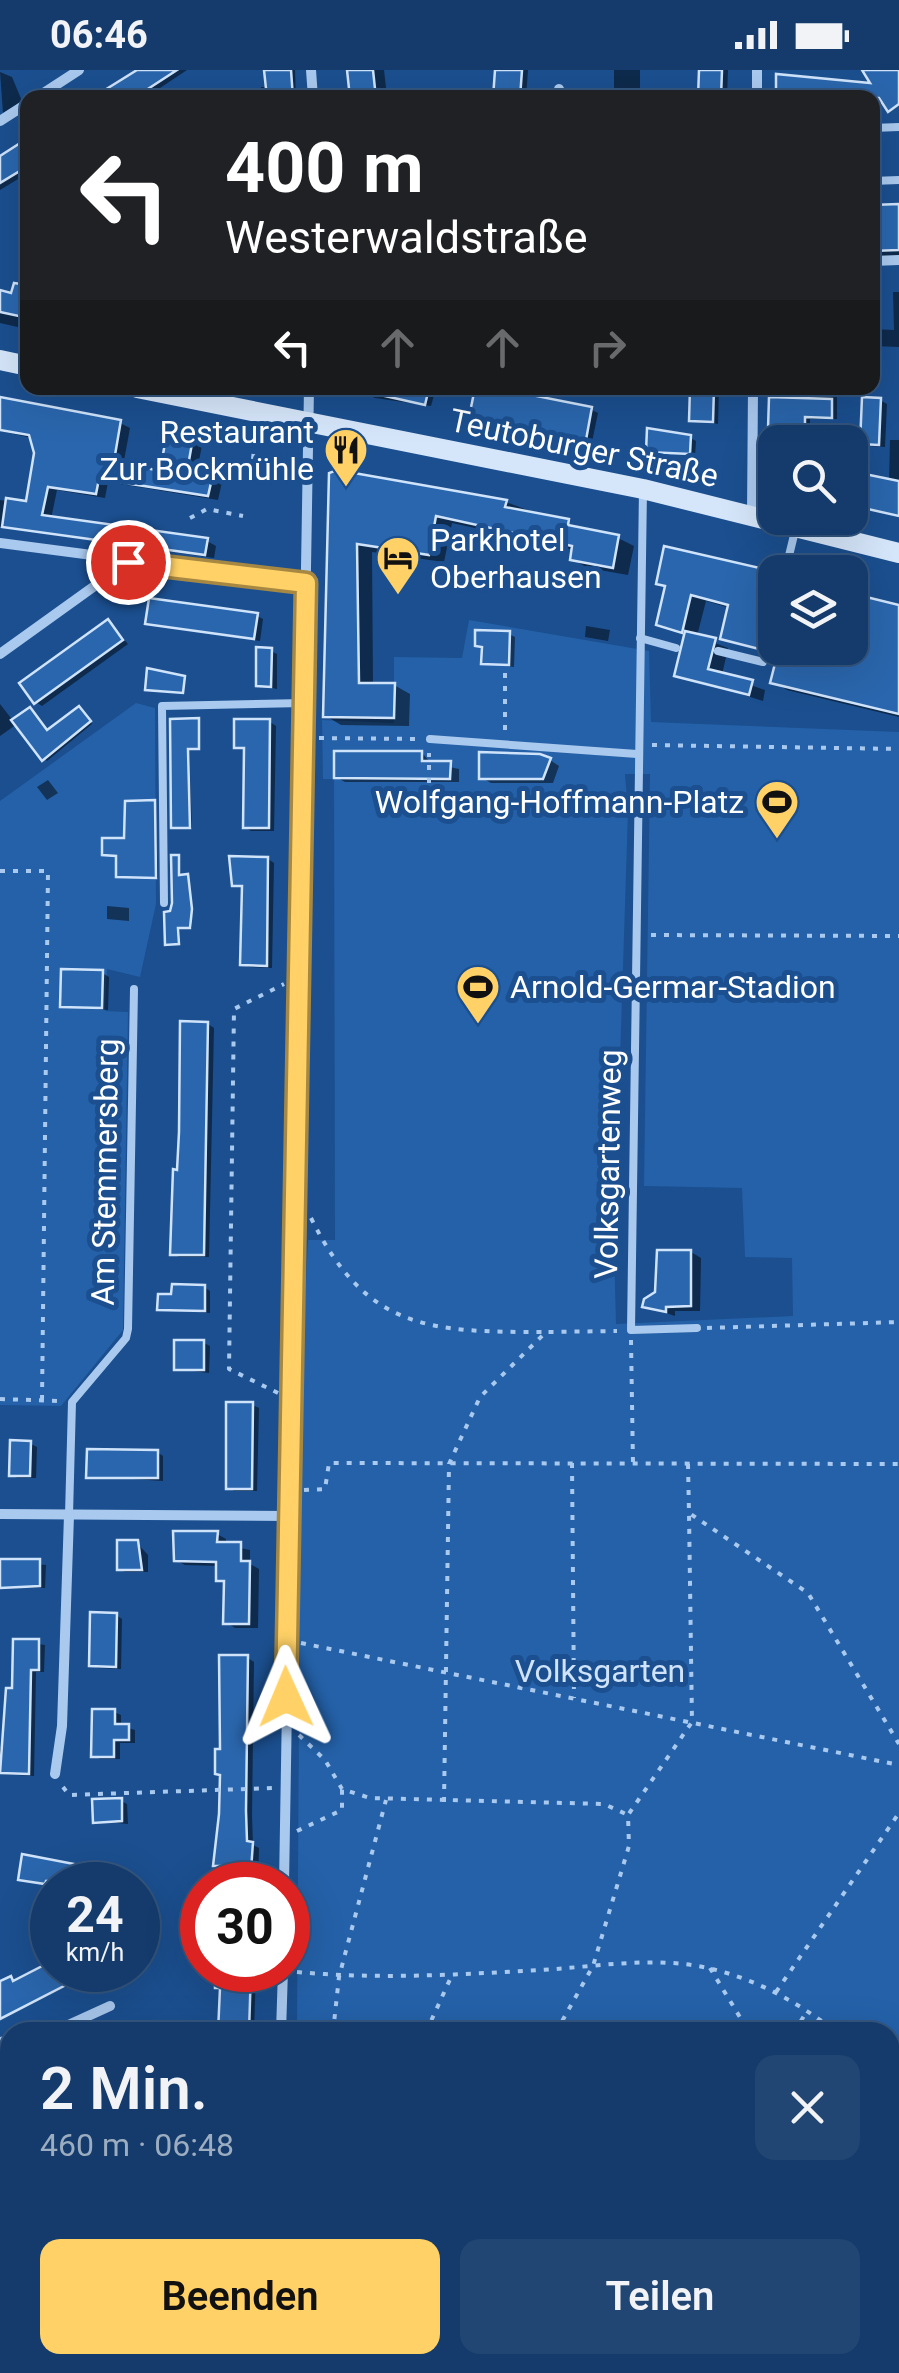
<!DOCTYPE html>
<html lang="de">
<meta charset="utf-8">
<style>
:root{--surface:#143b6b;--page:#214673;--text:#f1f3f6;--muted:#9dadc1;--line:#33557e;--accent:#ffd166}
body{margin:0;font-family:Roboto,sans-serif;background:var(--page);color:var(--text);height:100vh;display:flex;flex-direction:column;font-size:38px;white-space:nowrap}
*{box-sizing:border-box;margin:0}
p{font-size:32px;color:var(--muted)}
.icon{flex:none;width:55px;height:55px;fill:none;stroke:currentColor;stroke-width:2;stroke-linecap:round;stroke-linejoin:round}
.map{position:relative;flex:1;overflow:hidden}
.side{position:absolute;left:0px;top:1952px;width:900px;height:352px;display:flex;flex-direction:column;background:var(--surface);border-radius:30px 30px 0 0;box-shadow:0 10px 40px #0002,0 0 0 2px var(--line)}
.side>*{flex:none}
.banner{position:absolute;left:20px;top:20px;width:860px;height:305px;border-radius:20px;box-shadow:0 10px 40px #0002,0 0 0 2px var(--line);background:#202124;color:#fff;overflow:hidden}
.fabs{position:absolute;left:758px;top:355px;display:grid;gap:20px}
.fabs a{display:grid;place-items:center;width:110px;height:110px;border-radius:20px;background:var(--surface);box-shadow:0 10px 40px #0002,0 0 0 2px var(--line);font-size:50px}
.speed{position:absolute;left:30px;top:1792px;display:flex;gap:20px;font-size:50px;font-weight:700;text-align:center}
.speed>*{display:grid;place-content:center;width:130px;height:130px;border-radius:50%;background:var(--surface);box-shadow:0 10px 40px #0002,0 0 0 2px var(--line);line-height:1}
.speed small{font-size:25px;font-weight:400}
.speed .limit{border:15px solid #d22;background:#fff;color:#111}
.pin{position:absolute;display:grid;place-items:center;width:85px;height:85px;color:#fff;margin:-42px;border:5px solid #fff;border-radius:50%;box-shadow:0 2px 10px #0007}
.me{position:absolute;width:110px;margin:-55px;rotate:359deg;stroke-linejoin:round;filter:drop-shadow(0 0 8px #0008)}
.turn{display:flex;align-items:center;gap:35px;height:210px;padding:0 40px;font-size:45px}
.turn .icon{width:130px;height:130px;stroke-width:2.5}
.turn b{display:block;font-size:70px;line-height:85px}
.lanes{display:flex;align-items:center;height:95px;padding:0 40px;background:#0003;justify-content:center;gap:50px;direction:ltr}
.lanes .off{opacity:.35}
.round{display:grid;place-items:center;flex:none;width:105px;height:105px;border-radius:20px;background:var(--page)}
.head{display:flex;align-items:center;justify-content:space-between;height:170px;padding:0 40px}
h1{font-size:60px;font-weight:600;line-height:75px}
.button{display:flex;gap:20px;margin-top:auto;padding:20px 40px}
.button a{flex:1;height:115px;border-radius:20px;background:var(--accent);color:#111;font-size:40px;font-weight:600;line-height:115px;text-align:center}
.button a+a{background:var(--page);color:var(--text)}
.status{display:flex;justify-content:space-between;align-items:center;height:70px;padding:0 50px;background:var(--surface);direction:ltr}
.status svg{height:28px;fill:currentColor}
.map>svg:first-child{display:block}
</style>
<div class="status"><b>06:46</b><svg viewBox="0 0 49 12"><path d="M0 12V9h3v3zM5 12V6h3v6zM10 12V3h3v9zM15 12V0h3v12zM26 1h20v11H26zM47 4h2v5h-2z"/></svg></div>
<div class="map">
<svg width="899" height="2303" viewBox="0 0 899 2303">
<rect width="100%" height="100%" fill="#1b4f8f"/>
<g fill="#2461a8" fill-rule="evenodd">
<path d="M469,550l180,31 2,71 248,10v1364l-9,11v-75h-593l4,-640 7,-152h27l-1,-461h-11l-1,-59 72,3v-66l68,1zM625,704h25l-6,412 98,2 3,69 47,1 1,58 -177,8 -2,-77 14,-436z"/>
<path d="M136,633l19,5 1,196 -16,73 -33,-8 -2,42 23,1 -5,318 -62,76 -61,-1v-604z"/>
<path d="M289,2295h307l-9,8h-298z"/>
</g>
<g fill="#0007">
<path d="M134,0h53l-42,28h-47l38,-24z"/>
<path d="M267,0h28l1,28h-35v-11h7z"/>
<path d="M350,0h34l3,26 5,2h-46l7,-3z"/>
<path d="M497,0h31l-2,28h-31z"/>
<rect x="614" y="0" width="26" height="28"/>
<path d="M701,0h27l-1,28h-26z"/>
<path d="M0,2l12,5 10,24 -19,12z"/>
<path d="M877,22l-2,22 -3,-1v-15z"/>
<path d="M28,72v31l-28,17v-30z"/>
<path d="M899,136v50l-27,1v-50z"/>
<path d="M28,218v34l-5,-1 -1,7 -22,-5v-30l13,3z"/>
<path d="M893,222h6v55l-27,-1v-17l22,1z"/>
<path d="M351,318h85l-5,18 -56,-8z"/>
<path d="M478,318h49l4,10 61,12 6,3 -6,29 -114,-22 -6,-4z"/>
<path d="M693,318h26l-1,36 -26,-5z"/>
<path d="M772,318h72v7l-7,-1v25h-27v13l-33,-1 -6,-3z"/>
<path d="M0,329l120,24 10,5 -7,38 39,8 30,-34 10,5 -5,27 25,10 -4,18 -110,-18 -3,16 -48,-8 -6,29 156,22 9,5 -2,12 -214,-31v-27l28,4 9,-51 -5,-15 -32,-7z"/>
<path d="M880,330l7,4 -2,43 -16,-1 -6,-3z"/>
<path d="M690,368l6,3 -1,15 -47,-6z"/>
<path d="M890,370h9v75l-49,-13v-41l6,3v11l33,7z"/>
<path d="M775,392v21l-5,-3z"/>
<path d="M331,405l80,12 1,-4 94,19 78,29 34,7 16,8 -6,29 -40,-7 -16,-9 2,-9 -122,-27 -8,39 -72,-10 1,133h21l16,9 -1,32 -68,-1 -15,-9z"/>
<path d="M775,507v71h75v-52l49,12v109l-112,-27 -14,-9 4,-25 -55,-18 8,-30 -24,-7 -9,35 31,12 -6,27 43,15 -2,11 -86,-27 9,-38 -28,-12 9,-36 -9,-5z"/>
<path d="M257,546l6,3 -3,22 -112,-18z"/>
<path d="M108,552l20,22 -86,62 -6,-4z"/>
<path d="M586,556l24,4 -2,11 -23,-4z"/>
<path d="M509,564l6,3 -1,30 -30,-4v-14l-7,-4z"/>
<path d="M271,581l6,3v35l-19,-4z"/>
<path d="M0,634l14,18 35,10 36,-18 7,10 -45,37 -30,-37 -17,12z"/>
<path d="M172,651l28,1v27h-11l3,79 -19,-1z"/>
<path d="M270,652l6,4 -2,105h-23l-6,-4 1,-77 -9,-4z"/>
<path d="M422,683l9,10 28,6v13h-114l-9,-5z"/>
<path d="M550,690l9,6 -6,17h-62l-10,-6z"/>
<path d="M48,710l10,13 -11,7 -10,-13z"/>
<path d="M155,733l3,75 -37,-1 6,-36z"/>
<path d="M178,787l3,20 8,1 3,50h-12v16l-11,1z"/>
<path d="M268,789l6,4 -2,105 -23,-1 -6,-3 1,-76 -10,-4z"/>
<path d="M107,836l22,2v13l-22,-2z"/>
<path d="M102,903l7,4 -1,33 -46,-4z"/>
<path d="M208,954l6,4 -5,229h-30l-6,-4 6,-81z"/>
<path d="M691,1182l10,6 -1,53h-25v5l-30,-10z"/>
<path d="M204,1217l6,4v22l-50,-5 14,-12z"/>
<path d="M204,1273l6,3 -1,27 -33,-4z"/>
<path d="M252,1335l7,3 -2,83h-23l-6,-4z"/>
<path d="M31,1374l6,3 -1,31h-19l-6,-4z"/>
<path d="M157,1382l6,4v25l-74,-5z"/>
<path d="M217,1464l9,5v6l24,5v14l9,5 -1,59h-23l-9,-6 1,-38 -8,-5v-13l-34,-1 -9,-5z"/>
<path d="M137,1473l11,12v17h-23l-6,-3z"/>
<path d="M0,1491l46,4 -1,23 -45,-1z"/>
<path d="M116,1545l6,4 -1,50 -23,-1 -6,-3z"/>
<path d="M15,1571l30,4 -1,27h-8l-2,104 -34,-2v-25l8,-3z"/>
<path d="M248,1588l6,4 -2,154 1,29 6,3 -1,37h-34l-2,-17 -6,-4 6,-112z"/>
<path d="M114,1642l7,3v11l14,4v13h-15v16h-20l-6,-4z"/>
<path d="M121,1731l6,3 1,20 -33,-3z"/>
<path d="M73,1797l6,3 -2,12 -26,4 -30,-7z"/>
<path d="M52,1893v7h46l-95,47 -3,-33 10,-5 4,4z"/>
<path d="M218,1900h38l-2,62h-32z"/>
<rect x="0" y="2003" width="10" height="28"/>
<path d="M10,2141v27l-10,3v-28z"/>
<path d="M899,2214v48l-9,-3v-20z"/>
<rect x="213" y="2295" width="36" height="8"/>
<path d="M681,2295h56l-11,8h-53z"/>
<path d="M781,2295h35l-3,8h-34z"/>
</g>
<g fill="#2a66ad" stroke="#cfe3fa" stroke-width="2.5">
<path d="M137,0h40l-43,28h-42z"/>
<path d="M264,0h27l2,28h-26z"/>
<path d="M347,0h26l3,28h-26z"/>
<path d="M495,0h27l-2,28h-27z"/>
<path d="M699,0h23l-1,28h-23z"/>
<path d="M862,0h37v34l-11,8 -9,-14h-103v-24l94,9z"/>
<path d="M28,68v28l-28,17v-27z"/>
<path d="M899,134v46l-27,1v-46z"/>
<path d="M14,213l14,2v33l-28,-6v-22l11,3z"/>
<path d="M377,318h52l-4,17 -49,-11z"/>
<path d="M475,318h48l3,6 66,13 -6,33 -117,-23z"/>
<path d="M690,318h24l-1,34 -24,-1z"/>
<path d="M0,327l121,23 -7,41 46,10 7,-39 26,6 -5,28 25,8 -5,22 -109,-17 -3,15 -48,-7 -6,28 166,23 -3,17 -203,-28 4,-29 20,3 8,-48 -5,-18 -29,-5z"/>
<path d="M769,327l63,2v19l-27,-1v13l-37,-1z"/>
<path d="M862,327l19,1 -2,47 -19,-1z"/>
<path d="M647,358l44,7 -1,19 -44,-2z"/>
<path d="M337,400l170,30 -2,7 64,12 -1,6 51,10 -6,33 -43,-8 2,-14 -136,-30 -7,39 -72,-11 2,139h36l-1,35 -71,-1 6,-244z"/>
<path d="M850,401l49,10v35l-49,-11z"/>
<path d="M664,476l113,26 -18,77 -39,-10 8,-34 -37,-10 -9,38 -26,-8 9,-39 -9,-2z"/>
<path d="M850,523l49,12v109l-129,-31 9,-35h71z"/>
<path d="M149,528l109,15 -4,26 -109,-15z"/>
<path d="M108,549l15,21 -89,64 -15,-21z"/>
<path d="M475,560l35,1 -1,34 -28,-1 1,-17 -7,-1z"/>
<path d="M685,561l31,7 -8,31 45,11 -4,15 -75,-19z"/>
<path d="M256,577l16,1 -1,39 -15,-1z"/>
<path d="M147,598l38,8 -2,17 -38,-3z"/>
<path d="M79,636l12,15 -49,40 -31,-41 19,-13 17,23z"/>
<path d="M199,648v31h-11l2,79h-19l-1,-109z"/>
<path d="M234,649h36l-1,109h-26l1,-80h-10z"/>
<path d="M334,681h88v10h29l-1,18 -116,-1z"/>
<path d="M479,682l61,2 11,4 -8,21h-64z"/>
<path d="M155,730l1,78 -40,-1v-21l-14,-1v-17h22l1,-37z"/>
<path d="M171,785h8v20l9,-1 4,35 -2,19h-12l1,16 -14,1 -1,-33 6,-1 2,-8z"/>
<path d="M229,786l39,1 -1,109 -27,-1 2,-79h-10z"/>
<path d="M61,899l42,1 -1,38 -42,-1z"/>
<path d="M180,951l28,1 -4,233h-34l3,-86 4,1 2,-38z"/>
<path d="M657,1180h34v56l-25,1v5l-24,-5 2,-8 11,-7z"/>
<path d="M172,1214l33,1v26l-48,-1 1,-16h13z"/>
<rect x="174" y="1270" width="30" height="30"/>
<path d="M226,1332h27l-1,87h-26z"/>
<path d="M10,1370l21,1 -1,35h-21z"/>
<path d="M87,1379l71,1v28h-72z"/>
<path d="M173,1461h45l-1,11h24v19h9l-1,63h-26l1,-43h-8v-19l-42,-1z"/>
<path d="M117,1470h21l4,30h-25z"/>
<path d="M0,1489h40v27l-40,2z"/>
<path d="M90,1542l27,1 -1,54 -27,-1z"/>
<path d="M13,1569h26v31h-8l-2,104 -29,-1 6,-85h6z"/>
<path d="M219,1585h29l-2,156 1,30 6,1 -3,43h-28v-19h-9l6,-52 1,-39 -5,-1v-25h5z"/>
<path d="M92,1639h23v15h14v16h-15v17h-23z"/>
<path d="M122,1728v23l-29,2 -1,-24z"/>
<path d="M22,1784l52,10 -3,16 -25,1 -1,3 -27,-4z"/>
<path d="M52,1891v9h43l-95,49v-38l11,-5 2,5z"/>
<path d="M215,1900h36l-2,62h-31l2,-44h-5z"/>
</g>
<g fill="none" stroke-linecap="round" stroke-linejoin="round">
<g stroke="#a9c9ee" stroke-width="4" stroke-dasharray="5 8" stroke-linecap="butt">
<path d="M253,389l3,-28"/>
<path d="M190,448l17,-9 36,7"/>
<path d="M505,660v-65"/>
<path d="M319,668l100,1"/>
<path d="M652,675l247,4"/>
<path d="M429,739v-56"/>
<path d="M0,801h48l-6,530"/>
<path d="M651,865l248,1"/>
<path d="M311,1148c56,113 119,114 235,114"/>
<path d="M707,1258l192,-6"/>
<path d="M631,1270l2,124"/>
<path d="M278,1323l-49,-24 5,-360 50,-25"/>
<path d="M0,1329l60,2"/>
<path d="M572,1393l2,235"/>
<path d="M688,1394l1,49 119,80 91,151"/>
<path d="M304,1420l21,-1 4,-26 570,1"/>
<path d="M301,1573l598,122"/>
<path d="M299,1665l26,25 17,29 28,9 234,6 24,11"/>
<path d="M63,1717l6,8 205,-7"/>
<path d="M444,1732l5,-338 31,-67 66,-65 71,-1"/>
<path d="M297,1761l45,-21v-21"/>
<path d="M710,1898l39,64"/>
<path d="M297,1902c86,8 173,2 259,-3 49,-4 104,-12 152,-1 48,11 90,34 128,64"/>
<path d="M776,1922l123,-179"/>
<path d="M333,1962l6,-55 47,-177"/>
<path d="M426,1962l26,-57"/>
<path d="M556,1962l37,-66 36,-120 -1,-31 64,-93 -3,-209"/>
<path d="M794,1962l13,-21"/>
<path d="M890,2010l9,9"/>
<path d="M337,2295v8"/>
<path d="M311,2303v-8"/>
<path d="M518,2303l6,-8"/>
</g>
<g stroke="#a9c9ee" stroke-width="8">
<path d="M872,58l27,-1"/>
<path d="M872,111l27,-1"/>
<path d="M643,419l-12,841 66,-2"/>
<path d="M785,502l10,-41"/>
<path d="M640,568l36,10"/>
<path d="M718,581l45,11 12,-48"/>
<path d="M430,669l207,15"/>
<path d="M164,833l-2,-197 142,-3"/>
<path d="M69,1445l3,-113 54,-64 2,-9 6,-340"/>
</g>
<g stroke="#a9c9ee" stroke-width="10">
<path d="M311,0l2,28"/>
<path d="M559,19l3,9"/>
<path d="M36,28l43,-28"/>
<path d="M757,28v-28"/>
<path d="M0,51l28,-18"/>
<path d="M872,191l27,-1"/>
<path d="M752,446l1,-128"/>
<path d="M0,473l305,40"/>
<path d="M0,584l128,-92"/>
<path d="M0,1444l289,2"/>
<path d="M55,1704l7,-48 7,-211"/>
<path d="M284,1815l25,-1497"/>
<path d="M53,1962l57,-26"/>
<path d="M281,1962l2,-62"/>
<path d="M0,1972l10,-2"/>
<path d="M890,2124l8,-22"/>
<path d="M0,2195l10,-3"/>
<path d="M273,2303v-8"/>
<path d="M826,2303l3,-8"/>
</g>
<g stroke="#a9c9ee" stroke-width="18">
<path d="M890,2050l9,-9"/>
<path d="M610,2303l9,-8"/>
</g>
<g stroke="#d6e6fa" stroke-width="20">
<path d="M0,290l28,6"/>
<path d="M137,318l506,101 256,64"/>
</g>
</g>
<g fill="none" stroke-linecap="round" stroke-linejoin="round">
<defs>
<path id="route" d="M128,492l178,21 -20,1114"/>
</defs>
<use href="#route" stroke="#a68842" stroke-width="25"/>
<use href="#route" stroke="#ffd166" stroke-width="18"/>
</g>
<defs>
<symbol id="restaurant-pin" viewBox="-11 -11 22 30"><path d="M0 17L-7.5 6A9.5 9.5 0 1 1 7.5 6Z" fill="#ffd166" stroke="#1b4f8f"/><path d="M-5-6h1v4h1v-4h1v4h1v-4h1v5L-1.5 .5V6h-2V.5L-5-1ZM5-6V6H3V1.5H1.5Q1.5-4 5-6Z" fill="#111"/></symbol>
<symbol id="hotel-pin" viewBox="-11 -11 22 30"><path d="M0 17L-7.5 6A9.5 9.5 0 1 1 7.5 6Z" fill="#ffd166" stroke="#1b4f8f"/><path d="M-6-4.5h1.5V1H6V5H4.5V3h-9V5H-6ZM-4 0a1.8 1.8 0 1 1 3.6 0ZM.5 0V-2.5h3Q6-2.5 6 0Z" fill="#111"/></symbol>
<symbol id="stadium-pin" viewBox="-11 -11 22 30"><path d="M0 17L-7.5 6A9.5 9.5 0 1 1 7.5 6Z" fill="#ffd166" stroke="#1b4f8f"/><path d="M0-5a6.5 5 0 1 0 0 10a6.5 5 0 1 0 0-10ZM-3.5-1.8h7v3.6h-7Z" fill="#111"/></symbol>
</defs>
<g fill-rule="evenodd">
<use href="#restaurant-pin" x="321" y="355" width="50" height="68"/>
<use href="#hotel-pin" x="373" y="463" width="50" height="68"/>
<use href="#stadium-pin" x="752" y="707" width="50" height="68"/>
<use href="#stadium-pin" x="453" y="892" width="50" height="68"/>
</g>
<g text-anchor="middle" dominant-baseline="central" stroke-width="10" stroke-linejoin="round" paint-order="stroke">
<g font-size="32" fill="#fff" stroke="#1b4f8f" text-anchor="end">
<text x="314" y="362">Restaurant<tspan x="314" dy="37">Zur Bockmühle</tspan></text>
<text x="430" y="470" text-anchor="start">Parkhotel<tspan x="430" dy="37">Oberhausen</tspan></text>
<text x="744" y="732">Wolfgang-Hoffmann-Platz</text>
<text x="510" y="917" text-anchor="start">Arnold-Germar-Stadion</text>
</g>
<g font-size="32" fill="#fff" stroke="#1b4f8f">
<text transform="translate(584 378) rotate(12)">Teutoburger Straße</text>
<text transform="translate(608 1094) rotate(-89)">Volksgartenweg</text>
<text transform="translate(105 1102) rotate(-89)">Am Stemmersberg</text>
</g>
<g font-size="32" fill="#cfe3fa" stroke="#1b4f8f">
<text x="600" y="1601">Volksgarten</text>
</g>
</g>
</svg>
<div class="fabs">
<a><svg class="icon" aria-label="search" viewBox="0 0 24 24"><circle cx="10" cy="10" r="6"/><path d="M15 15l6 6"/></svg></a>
<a><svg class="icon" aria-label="layers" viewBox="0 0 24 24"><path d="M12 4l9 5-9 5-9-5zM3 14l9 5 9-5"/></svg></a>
</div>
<div class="speed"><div>24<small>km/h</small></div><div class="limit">30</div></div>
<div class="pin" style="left:128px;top:492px;background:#d93025"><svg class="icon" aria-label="arrive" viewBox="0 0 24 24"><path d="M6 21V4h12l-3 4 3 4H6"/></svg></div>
<svg class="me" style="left:286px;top:1627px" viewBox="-20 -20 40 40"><path d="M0-17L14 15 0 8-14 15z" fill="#ffd166" stroke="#fff" stroke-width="4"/></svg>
<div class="banner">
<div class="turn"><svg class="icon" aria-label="left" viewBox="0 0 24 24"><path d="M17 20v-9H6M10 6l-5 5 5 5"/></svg><div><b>400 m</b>Westerwaldstraße</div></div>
<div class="lanes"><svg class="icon" aria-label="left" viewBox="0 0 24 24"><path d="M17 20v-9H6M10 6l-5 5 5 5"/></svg><svg class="icon off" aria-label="ahead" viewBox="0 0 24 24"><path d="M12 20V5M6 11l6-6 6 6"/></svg><svg class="icon off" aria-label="ahead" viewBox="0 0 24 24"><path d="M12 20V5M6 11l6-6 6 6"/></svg><svg class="icon off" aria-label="right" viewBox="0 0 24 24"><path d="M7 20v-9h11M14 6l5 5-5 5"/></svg></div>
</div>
<section class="side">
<div class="head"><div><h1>2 Min.</h1><p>460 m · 06:48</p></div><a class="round"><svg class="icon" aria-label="close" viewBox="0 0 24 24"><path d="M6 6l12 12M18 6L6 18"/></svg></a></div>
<div class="button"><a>Beenden</a><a>Teilen</a></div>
</section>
</div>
